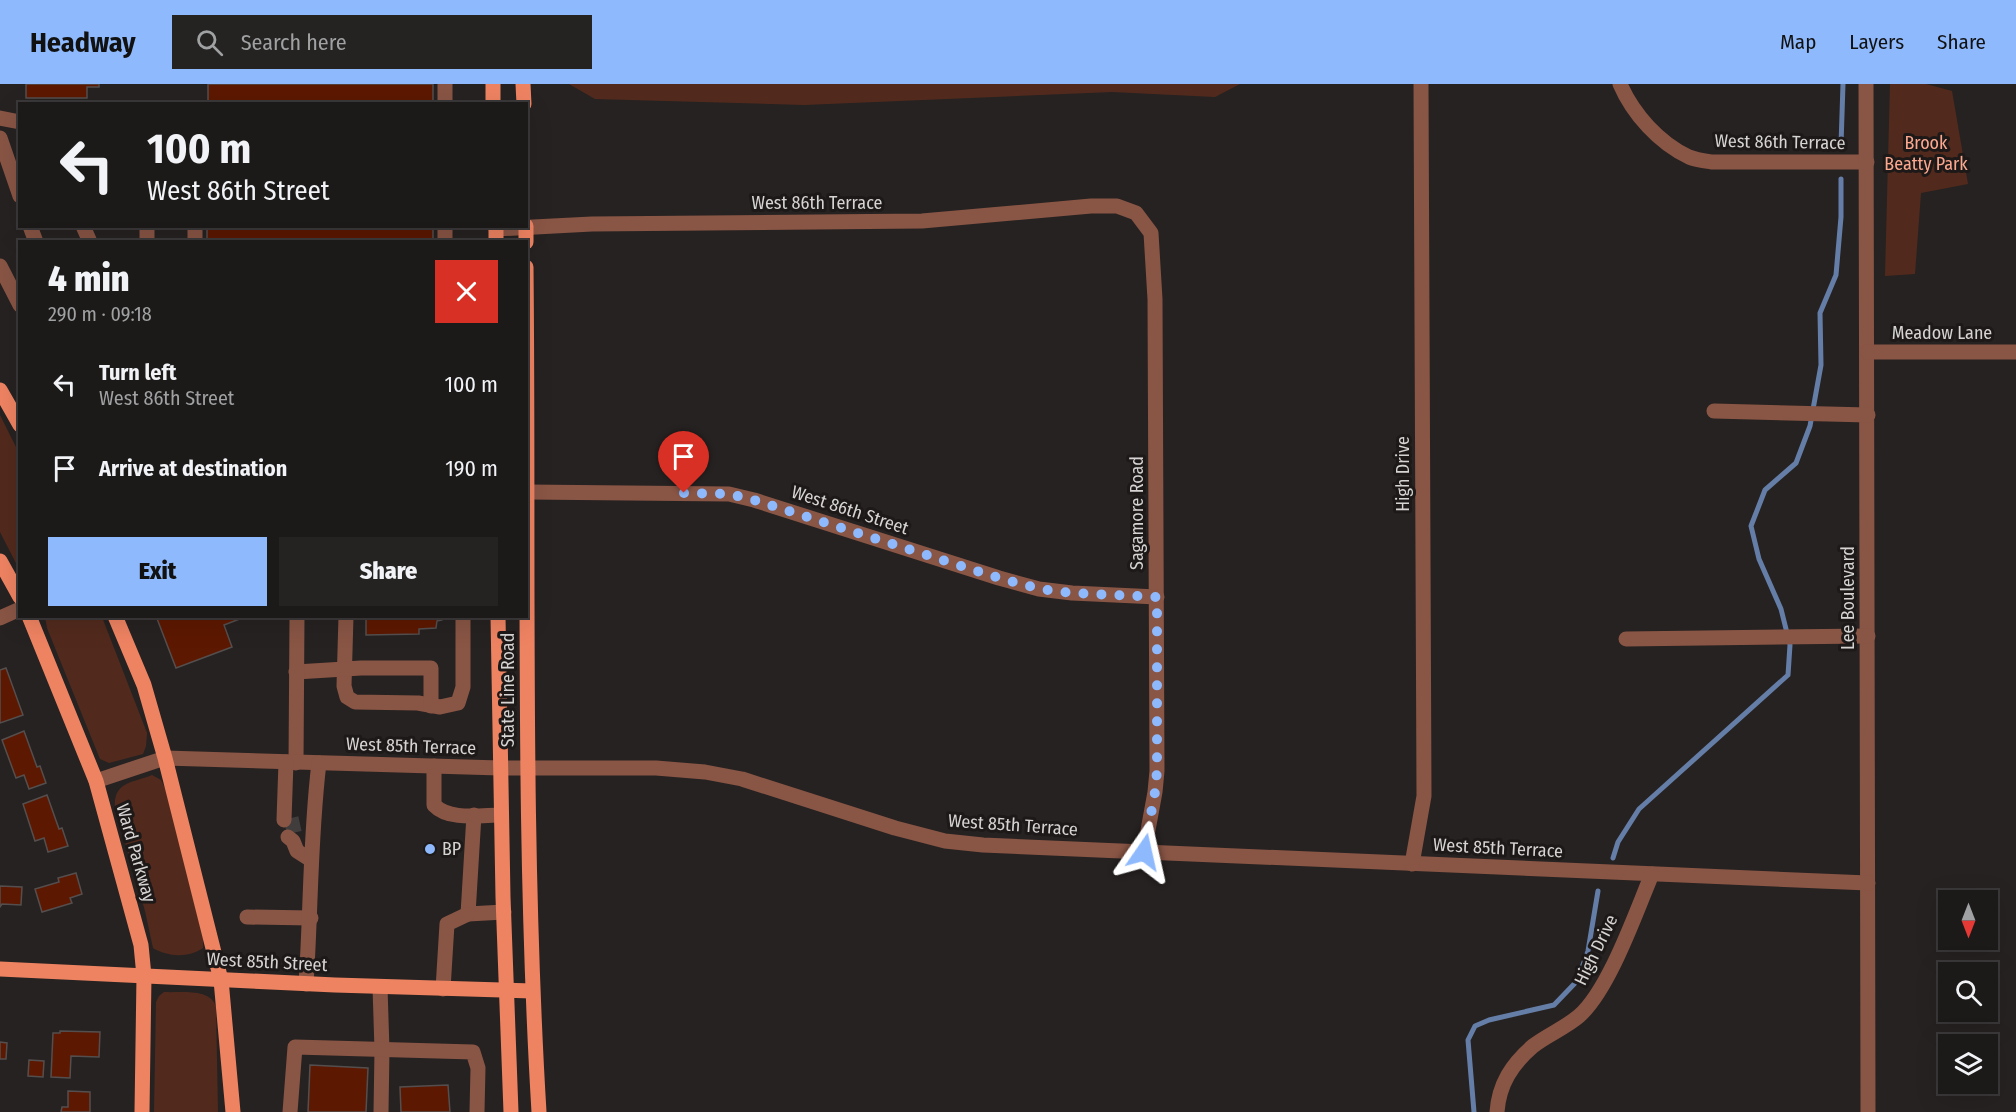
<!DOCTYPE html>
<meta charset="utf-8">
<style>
:root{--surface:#1c1a19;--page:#252322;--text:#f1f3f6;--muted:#a0a1a2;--line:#3a3838;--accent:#8eb9fc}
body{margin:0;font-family:"Fira Sans Condensed",sans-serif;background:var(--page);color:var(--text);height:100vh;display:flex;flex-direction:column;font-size:22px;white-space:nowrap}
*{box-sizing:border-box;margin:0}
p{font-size:20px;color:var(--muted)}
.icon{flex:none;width:33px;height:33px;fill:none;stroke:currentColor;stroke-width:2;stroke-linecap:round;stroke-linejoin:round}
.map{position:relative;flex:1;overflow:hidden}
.drawer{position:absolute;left:18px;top:156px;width:510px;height:378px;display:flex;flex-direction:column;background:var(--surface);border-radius:0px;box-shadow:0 6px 24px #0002,0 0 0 2px var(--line)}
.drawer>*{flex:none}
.top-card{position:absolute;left:18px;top:18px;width:510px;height:126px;border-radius:0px;box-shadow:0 6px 24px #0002,0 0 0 2px var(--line);background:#1c1a19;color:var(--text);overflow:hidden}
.needle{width:39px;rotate:180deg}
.controls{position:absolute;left:1938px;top:806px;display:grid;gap:12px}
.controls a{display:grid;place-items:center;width:60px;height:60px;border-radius:0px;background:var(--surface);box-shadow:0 6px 24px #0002,0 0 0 2px var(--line);font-size:30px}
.pin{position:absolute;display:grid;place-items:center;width:51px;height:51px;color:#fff;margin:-62px -26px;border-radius:50% 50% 50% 0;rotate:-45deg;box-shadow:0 0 6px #0007}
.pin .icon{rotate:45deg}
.me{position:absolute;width:66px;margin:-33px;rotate:11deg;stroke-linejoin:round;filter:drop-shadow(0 0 4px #0008)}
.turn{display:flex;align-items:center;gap:21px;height:126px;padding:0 30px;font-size:27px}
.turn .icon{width:78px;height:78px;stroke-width:2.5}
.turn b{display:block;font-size:42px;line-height:51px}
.round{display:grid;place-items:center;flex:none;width:63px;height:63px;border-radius:0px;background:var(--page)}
.head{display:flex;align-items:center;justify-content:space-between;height:102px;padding:0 30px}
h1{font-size:36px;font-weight:800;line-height:45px}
.cta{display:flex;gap:12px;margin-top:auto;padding:12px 30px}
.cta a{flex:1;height:69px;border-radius:0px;background:var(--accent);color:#111;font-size:24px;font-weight:800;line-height:69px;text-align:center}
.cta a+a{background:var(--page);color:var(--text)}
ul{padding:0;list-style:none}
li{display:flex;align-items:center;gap:18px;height:84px;padding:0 30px}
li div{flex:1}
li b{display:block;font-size:22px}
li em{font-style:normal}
header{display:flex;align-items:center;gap:36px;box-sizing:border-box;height:84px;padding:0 30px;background:var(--accent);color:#111}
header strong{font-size:28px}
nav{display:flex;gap:33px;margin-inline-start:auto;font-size:21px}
.search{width:420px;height:54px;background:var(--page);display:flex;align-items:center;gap:15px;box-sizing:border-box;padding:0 21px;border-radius:0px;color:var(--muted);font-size:22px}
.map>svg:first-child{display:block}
</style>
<header>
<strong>Headway</strong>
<div class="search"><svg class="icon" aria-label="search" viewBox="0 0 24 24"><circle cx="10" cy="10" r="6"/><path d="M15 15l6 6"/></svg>Search here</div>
<nav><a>Map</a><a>Layers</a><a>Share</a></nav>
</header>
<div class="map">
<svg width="2016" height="1028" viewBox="0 0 2016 1028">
<rect width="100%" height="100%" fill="#262221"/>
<g fill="#522a1d">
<path d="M569,0h671l-25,13 -103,-5 -308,13 -209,-6z"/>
<path d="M1890,0h36l26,7 16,93 -47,9 -6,81 -30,2z"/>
<path d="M0,331l19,38v116l-19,-37z"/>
<path d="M45,533h57l45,116 -1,13 -3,8 -34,9 -9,-4 -53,-131z"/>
<path d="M152,691l9,5 5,10 37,148v10c-15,10 -35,9 -50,0l-8,-37 -30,-103c-2,-26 17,-25 37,-33z"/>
<path d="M164,908c17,1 47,-4 52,15l2,105h-64l2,-110 3,-6z"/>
</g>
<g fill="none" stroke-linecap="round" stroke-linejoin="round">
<g stroke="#657ea7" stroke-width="5">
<path d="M1841,61l2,-61"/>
<path d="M1613,774l5,-16 21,-33 149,-134 2,-30 -9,-36 -22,-50 -8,-33 14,-36 31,-27 14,-37 11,-61 -1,-52 16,-38 5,-58v-38"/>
<path d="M1474,1028l-6,-72 7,-14 14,-6 65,-15 23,-24 11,-30 10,-60"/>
</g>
</g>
<g fill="#5d1801" stroke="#544f4e" stroke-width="1.5">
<path d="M26,0h73v3h-12v11h-61z"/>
<rect x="208" y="0" width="225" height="20"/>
<rect x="207" y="142" width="226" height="16"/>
<path d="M156,532h88l1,1 -21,8 8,22 -56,21z"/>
<path d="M366,532h76v4l-5,1 -1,7 -17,1v5l-53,1z"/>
<path d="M6,584l17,47 -23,8v-53z"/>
<path d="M24,647l13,36 3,-1 6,17 -17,6 -5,-14 -8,3 -14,-38z"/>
<path d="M47,711l12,34 3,-1 6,18 -20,6 -4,-14 -9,3 -12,-37z"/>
<path d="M76,789l6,21 -12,4 2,5 -30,9 -7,-23 24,-7 -1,-4z"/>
<path d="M0,802l22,1 -1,18 -19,-1 -2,3z"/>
<path d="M60,947l40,1 -1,25 -28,-1 -1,22 -19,-1 2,-44h7z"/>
<path d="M0,958l7,1 -1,16h-6z"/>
<path d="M29,976l15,1 -1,16 -15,-1z"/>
<path d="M310,981l58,3 -2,44h-58z"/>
<path d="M448,1001l2,27h-49l-1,-25z"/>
<path d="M68,1007l22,1v20h-29l1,-5h6z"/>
</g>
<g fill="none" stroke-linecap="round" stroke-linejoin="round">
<path stroke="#403d3c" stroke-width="15" stroke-dasharray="15 8" stroke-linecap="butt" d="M291,734l4,18"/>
<g stroke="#895545" stroke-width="15">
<path d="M445,0v20"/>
<path d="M1620,0c13,30 39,59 69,73 7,3 16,4 23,5h155"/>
<path d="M1866,0l2,1028"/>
<path d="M0,34l20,4"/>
<path d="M0,54l20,58"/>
<path d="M30,142l6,16"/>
<path d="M83,142l7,16"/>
<path d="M147,142v16"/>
<path d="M195,142v16"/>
<path d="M445,142v16"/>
<path d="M496,145l96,-5 330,-3 169,-15h26l19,7 15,20 4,66 2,472 -2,21 -11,60"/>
<path d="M0,182l20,39"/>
<path d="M1868,268h148"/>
<path d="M1714,327l154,4"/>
<path d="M528,408l201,2 25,6 245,78 40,11 33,4 85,4"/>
<path d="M346,532l-2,70 3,11 8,5 63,1 22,4 18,-4 5,-16v-71"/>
<path d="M0,534l20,-9"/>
<path d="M1626,555l242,-3"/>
<path d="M296,588l65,-4h70v38"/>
<path d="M296,679l1,-147"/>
<path d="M434,682v39c15,16 47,10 67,10"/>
<path d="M96,697l69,-23 335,10h156l49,4 37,7 153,49 50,13 38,4 885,38"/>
<path d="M474,731l-6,99 36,-2"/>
<path d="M284,736l2,-58"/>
<path d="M288,753l5,4 4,10 14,9"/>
<path d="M1412,780l12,-68 -3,-712"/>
<path d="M247,833l64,1"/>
<path d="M306,900c5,-74 4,-148 13,-221"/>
<path d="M380,903l2,63 -1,62"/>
<path d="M443,905l4,-65 21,-10"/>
<path d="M290,1028l5,-65 178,5 5,16 -1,44"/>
<path d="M1497,1028c2,-28 15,-48 36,-66 14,-11 32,-18 46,-30 30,-26 57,-104 73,-142"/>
</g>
<g stroke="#ee8362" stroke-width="15">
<path d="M493,0v20"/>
<path d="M523,0l1,20"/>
<path d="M496,142v16"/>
<path d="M526,142v16"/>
<path d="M526,183c3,282 -4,564 13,845"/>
<path d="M0,306l20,35"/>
<path d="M0,477l20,36"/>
<path d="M29,532l67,165 45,164 3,31 -2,136"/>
<path d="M115,532l29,69 21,73 56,222 12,132"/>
<path d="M498,532l5,281 8,215"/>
<path d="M0,885l335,16 197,6"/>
</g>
</g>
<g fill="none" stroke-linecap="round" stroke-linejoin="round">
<path stroke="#8eb9fc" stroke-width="10" stroke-dasharray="0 18" d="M684,409l45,1 25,6 245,78 41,11 32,4 85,4v174l-2,21 -11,60"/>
</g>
<circle fill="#8eb9fc" stroke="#1d1918" stroke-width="2" cx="430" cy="765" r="6"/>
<g text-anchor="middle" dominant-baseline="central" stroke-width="6" stroke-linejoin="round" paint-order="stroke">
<g font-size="18" fill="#d6d4d3" stroke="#1d1918">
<text transform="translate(1780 58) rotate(1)">West 86th Terrace</text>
<text x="817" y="119">West 86th Terrace</text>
<text x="1942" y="249">Meadow Lane</text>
<text transform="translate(1403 390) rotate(-90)">High Drive</text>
<text transform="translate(850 426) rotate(18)">West 86th Street</text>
<text transform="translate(1137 429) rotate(-90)">Sagamore Road</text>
<text transform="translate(1848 514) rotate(-90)">Lee Boulevard</text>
<text transform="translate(508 606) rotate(-90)">State Line Road</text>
<text transform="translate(411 662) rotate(2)">West 85th Terrace</text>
<text transform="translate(1013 741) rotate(4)">West 85th Terrace</text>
<text transform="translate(1498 764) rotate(3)">West 85th Terrace</text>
<text transform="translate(136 769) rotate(74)">Ward Parkway</text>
<text transform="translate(1596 866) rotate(-64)">High Drive</text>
<text transform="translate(267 878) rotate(3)">West 85th Street</text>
</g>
<g font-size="18" fill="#fda88e" stroke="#1d1918">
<text x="1926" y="59">Brook<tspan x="1926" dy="21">Beatty Park</tspan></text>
</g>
<g font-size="18" fill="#d6d4d3" stroke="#1d1918" text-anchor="start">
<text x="442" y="765">BP</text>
</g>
</g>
</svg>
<div class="controls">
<a><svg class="needle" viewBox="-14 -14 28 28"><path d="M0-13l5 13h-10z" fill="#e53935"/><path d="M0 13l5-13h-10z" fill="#a0a1a2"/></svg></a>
<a><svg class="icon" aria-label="search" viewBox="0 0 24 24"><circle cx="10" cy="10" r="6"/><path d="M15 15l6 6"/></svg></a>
<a><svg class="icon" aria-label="layers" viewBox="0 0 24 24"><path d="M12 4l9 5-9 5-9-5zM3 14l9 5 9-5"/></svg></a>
</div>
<div class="pin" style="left:684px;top:409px;background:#d93025"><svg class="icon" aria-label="arrive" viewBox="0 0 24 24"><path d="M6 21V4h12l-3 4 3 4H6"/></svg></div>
<svg class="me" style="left:1144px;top:768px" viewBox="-20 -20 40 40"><path d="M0-17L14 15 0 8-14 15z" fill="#8eb9fc" stroke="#fff" stroke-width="4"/></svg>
<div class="top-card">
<div class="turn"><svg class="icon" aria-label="left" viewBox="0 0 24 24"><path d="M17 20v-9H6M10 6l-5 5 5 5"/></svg><div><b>100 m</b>West 86th Street</div></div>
</div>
<section class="drawer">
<div class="head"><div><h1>4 min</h1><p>290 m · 09:18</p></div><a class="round" style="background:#d93025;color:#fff"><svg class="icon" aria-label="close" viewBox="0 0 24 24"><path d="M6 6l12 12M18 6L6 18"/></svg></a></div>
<ul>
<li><svg class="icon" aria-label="left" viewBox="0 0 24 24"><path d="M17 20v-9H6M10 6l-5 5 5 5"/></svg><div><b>Turn left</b><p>West 86th Street</p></div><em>100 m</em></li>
<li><svg class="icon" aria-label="arrive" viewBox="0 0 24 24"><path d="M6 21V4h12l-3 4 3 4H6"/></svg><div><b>Arrive at destination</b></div><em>190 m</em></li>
</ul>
<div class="cta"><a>Exit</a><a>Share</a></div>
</section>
</div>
